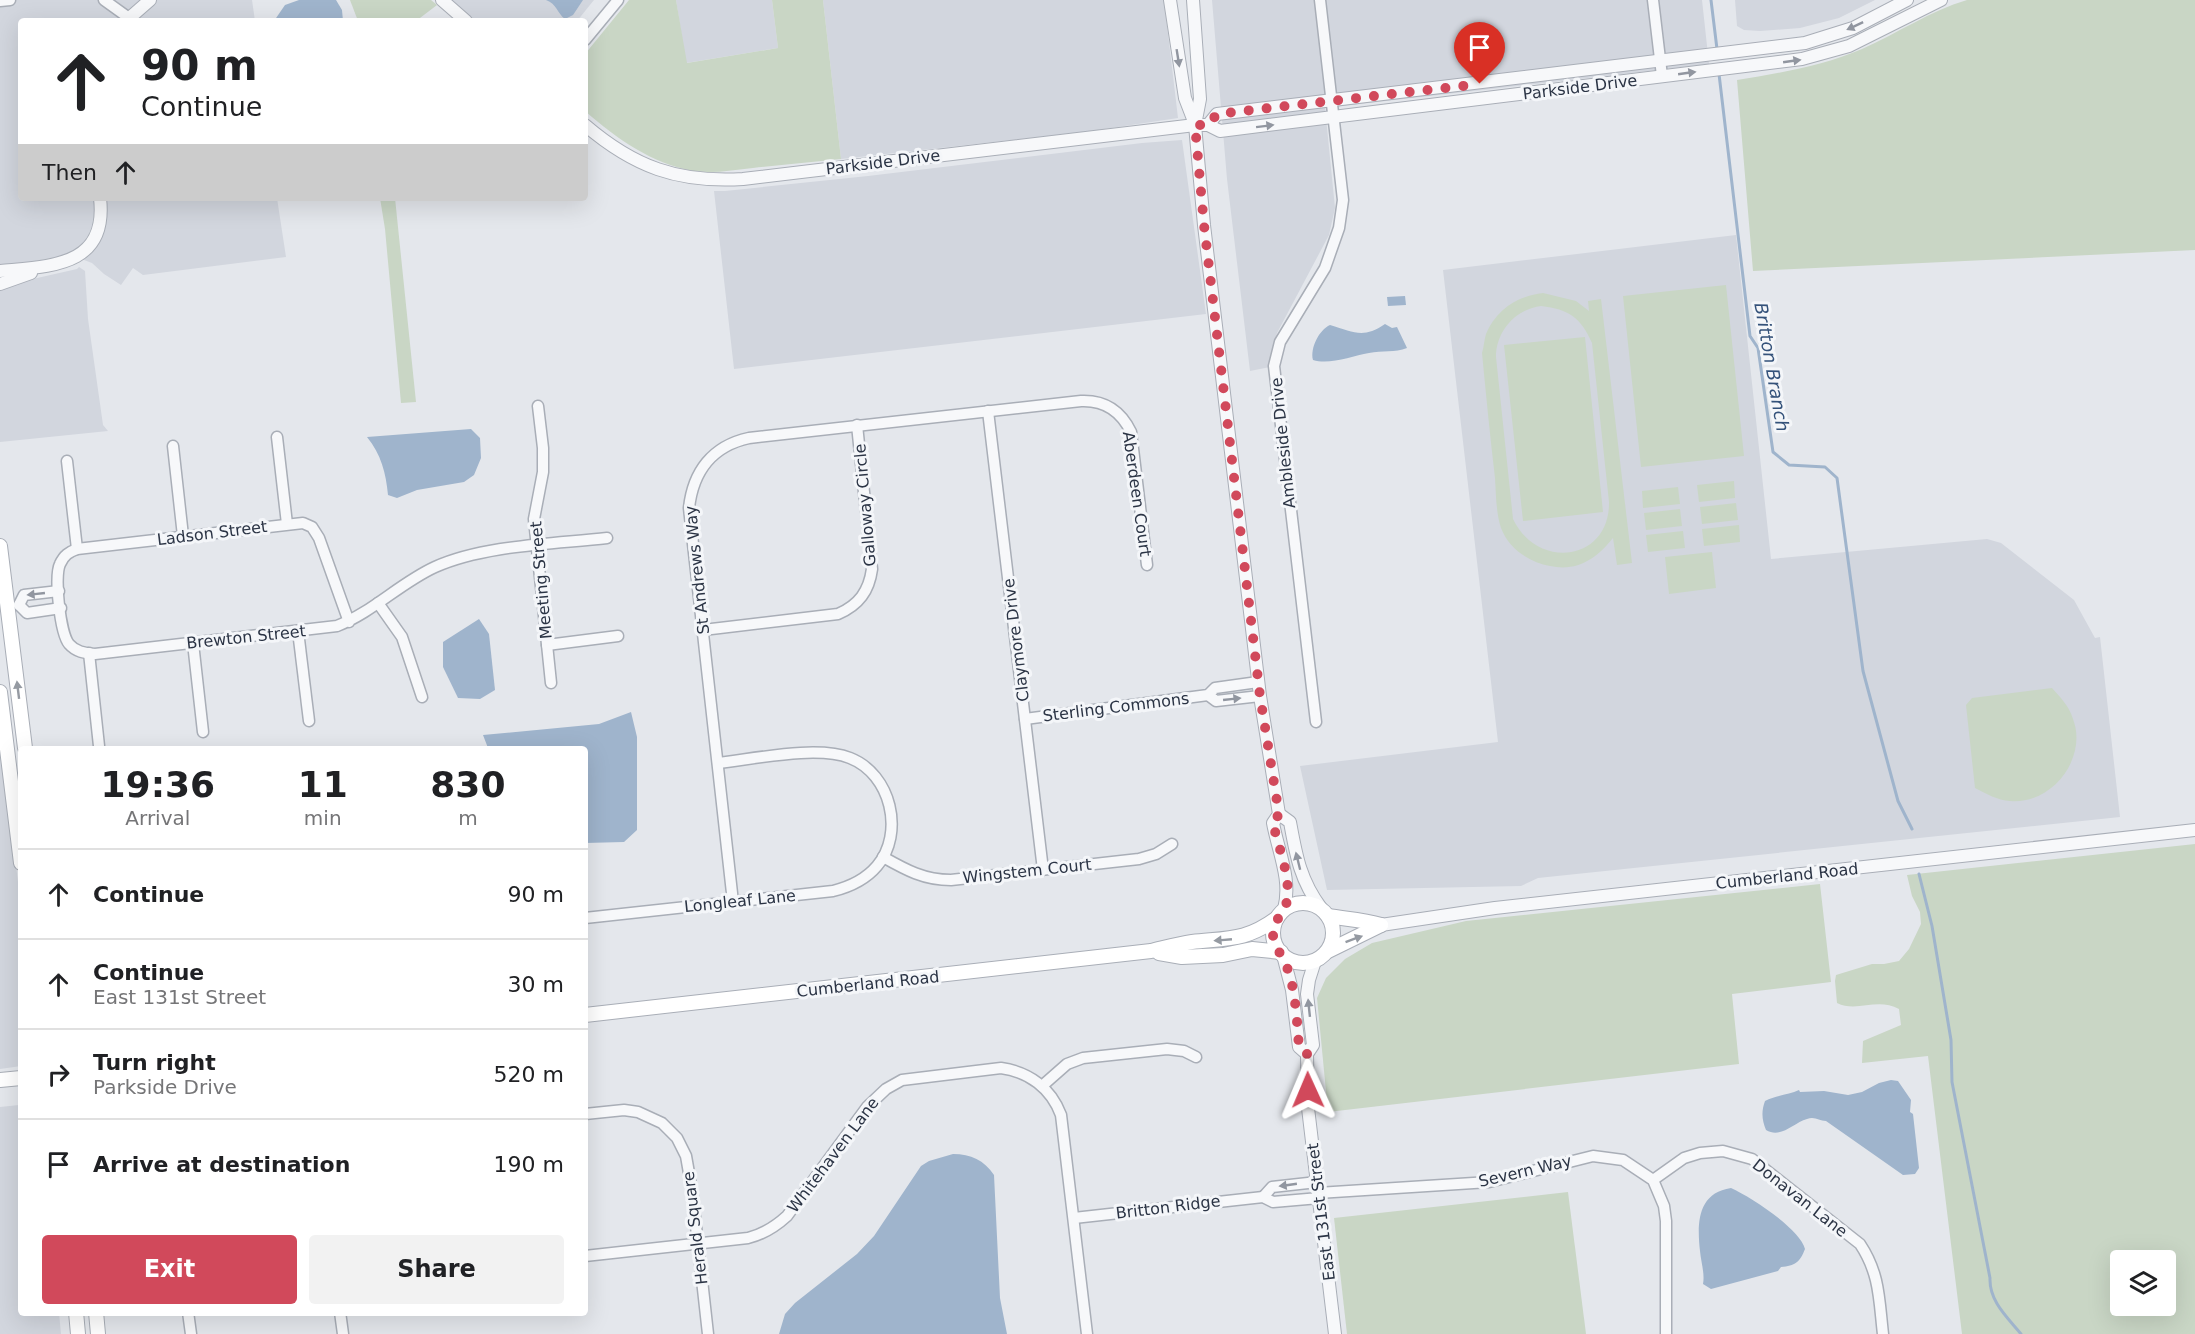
<!DOCTYPE html>
<style>
:root{--surface:#fff;--page:#f2f2f2;--text:#202124;--muted:#757577;--line:#e0e0e0;--accent:#d1495b}
body{margin:0;font-family:"DejaVu Sans",sans-serif;background:var(--page);color:var(--text);height:100vh;display:flex;flex-direction:column;font-size:22px;white-space:nowrap}
*{box-sizing:border-box;margin:0}
p{font-size:20px;color:var(--muted)}
.icon{flex:none;width:33px;height:33px;fill:none;stroke:currentColor;stroke-width:2;stroke-linecap:round;stroke-linejoin:round}
.map{position:relative;flex:1;overflow:hidden}
.details{position:absolute;left:18px;top:746px;width:570px;height:570px;display:flex;flex-direction:column;background:var(--surface);border-radius:6px;box-shadow:0 6px 24px #0002}
.details>*{flex:none}
.guide{position:absolute;left:18px;top:18px;width:570px;height:183px;border-radius:6px;box-shadow:0 6px 24px #0002;background:#fff;color:var(--text);overflow:hidden}
.buttons{position:absolute;left:2110px;top:1250px;display:grid;gap:12px}
.buttons a{display:grid;place-items:center;width:66px;height:66px;border-radius:6px;background:var(--surface);box-shadow:0 6px 24px #0002;font-size:30px}
.pin{position:absolute;display:grid;place-items:center;width:51px;height:51px;color:#fff;margin:-62px -26px;border-radius:50% 50% 50% 0;rotate:-45deg;box-shadow:0 0 6px #0007}
.pin .icon{rotate:45deg}
.me{position:absolute;width:66px;margin:-33px;rotate:359deg;stroke-linejoin:round;filter:drop-shadow(0 0 4px #0008)}
.turn{display:flex;align-items:center;gap:21px;height:126px;padding:0 24px;font-size:27px}
.turn .icon{width:78px;height:78px;stroke-width:2.5}
.turn b{display:block;font-size:42px;line-height:51px}
.then{display:flex;align-items:center;height:57px;padding:0 24px;background:#0003;gap:12px;font-size:22px}
.eta{display:flex;justify-content:space-evenly;align-items:center;height:102px;text-align:center}
.eta b{font-size:36px;font-weight:700;line-height:42px}
.cta{display:flex;gap:12px;margin-top:auto;padding:12px 24px}
.cta a{flex:1;height:69px;border-radius:6px;background:var(--accent);color:#fff;font-size:24px;font-weight:700;line-height:69px;text-align:center}
.cta a+a{background:var(--page);color:var(--text)}
ul{padding:0;list-style:none}
li{display:flex;align-items:center;gap:18px;height:90px;padding:0 24px;border-top:2px solid var(--line)}
li div{flex:1}
li b{display:block;font-size:22px}
li em{font-style:normal}
.map>svg:first-child{display:block}
</style>
<div class="map">
<svg width="2195" height="1334" viewBox="0 0 2195 1334">
<rect width="100%" height="100%" fill="#e4e7ec"/>
<g fill="#d2d6de">
<path d="M0,0h252l3,21h-234v177h256l9,59 -143,18 -10,-7 -12,17 -17,-11 -12,-11 -21,-8 -71,12z"/>
<path d="M439,0h155l-17,21h-113z"/>
<path d="M676,0h96l6,48 -92,15z"/>
<path d="M823,0h341l14,118 -87,13 -250,28z"/>
<path d="M1212,0h490l7,64 -384,44 10,100 -6,27 -52,98 -7,34 -20,4 -23,-192z"/>
<path d="M1735,0h140l-36,18 -39,10 -40,3 -16,-1 -7,-4z"/>
<path d="M1182,140l24,174 -472,55 -20,-178h11l143,-15 274,-33z"/>
<path d="M1736,235l35,324 216,-20 14,4 73,57 21,38 5,-1 20,180 -582,61 -17,8 -194,4 -27,-124 198,-24 -55,-472z"/>
<path d="M79,267l6,4 3,48 15,106 5,6 -108,11v-153l15,-6 62,-14z"/>
<path d="M0,736l21,170v160l-21,3z"/>
<path d="M19,1105h2v207l38,1 2,21h-61v-227z"/>
</g>
<g fill="#c9d6c5" fill-rule="evenodd">
<path d="M350,0h81l6,5 -21,16h-58z"/>
<path d="M629,0h47l11,63 91,-15 -6,-48h51l18,159c-29,3 -59,6 -88,9 -19,2 -40,6 -60,3 -42,-8 -76,-32 -108,-60v-57z"/>
<path d="M1967,0h228v250l-442,21 -16,-191c42,-7 86,-14 125,-31 36,-16 68,-38 105,-49z"/>
<path d="M380,198h15l21,204 -15,1 -16,-174z"/>
<path d="M1726,285l18,171 -103,11 -18,-171z"/>
<path d="M1543,293l33,8 13,10 -1,-10 13,-2 31,264 -15,2 -4,-27c-16,20 -35,34 -63,28 -21,-4 -41,-17 -49,-38 -5,-15 -5,-34 -6,-50 -5,-42 -9,-83 -13,-125 2,-6 2,-13 4,-19 10,-24 31,-38 57,-41zM1541,306c28,3 40,12 51,37l17,159c1,59 -71,69 -96,17l-17,-162c0,-26 20,-48 45,-51z"/>
<path d="M1585,337l18,175 -80,9 -19,-176z"/>
<path d="M1734,481l1,17 -36,4 -2,-17z"/>
<path d="M1678,487l2,17 -37,4 -1,-17z"/>
<path d="M1736,503l2,17 -36,4 -2,-17z"/>
<path d="M1680,509l2,17 -36,4 -2,-17z"/>
<path d="M1739,525l1,17 -36,4 -2,-17z"/>
<path d="M1683,531l2,17 -37,4 -2,-17z"/>
<path d="M1712,552l4,36 -47,6 -4,-37z"/>
<path d="M2052,688c9,10 17,18 21,31 15,39 -21,86 -63,82 -13,-1 -23,-7 -35,-13l-9,-83 6,-7z"/>
<path d="M2195,844v490h-233l-34,-278 -66,7 1,-22 38,-16 -2,-16c-22,-12 -42,4 -62,-6l-2,-22 1,-6 36,-11h12l15,-3 10,-12 12,-25 -1,-12 -8,-16 -5,-21zM2121,1260h45v45h-45z"/>
<path d="M1820,884l11,98 -99,12 7,70 -411,48 -11,-114 9,-20 19,-19 27,-16 94,-22z"/>
<path d="M1568,1192l18,142h-239l-13,-116z"/>
</g>
<g fill="#9fb4cc">
<path d="M299,0h37l6,10 1,11h-69l11,-16z"/>
<path d="M546,0h37l-10,15 -8,4c-8,-6 -8,-15 -19,-19z"/>
<path d="M1405,296l1,9 -18,1 -1,-9z"/>
<path d="M1385,324l7,4 5,-1 10,21c-12,5 -25,2 -38,5 -17,3 -39,12 -56,7 -3,-12 6,-30 17,-35 24,7 33,14 55,-1z"/>
<path d="M471,429l9,9 1,20 -7,17 -10,7 -47,8 -20,8 -9,-3c-2,-22 -7,-41 -21,-58z"/>
<path d="M479,619l10,15 6,56 -15,9 -22,-1 -15,-31v-25z"/>
<path d="M631,712l6,25v93l-13,12 -39,1v-95h-97l-5,-13 116,-11z"/>
<path d="M1891,1080l7,1 13,19 -1,12 3,2 6,54 -4,6 -12,1 -77,-54c-7,0 -11,-5 -19,-2 -14,4 -26,20 -41,11 -4,-10 -5,-18 -1,-29 11,-6 24,-6 34,-11l1,2 24,-1 24,4 14,-3 17,-9z"/>
<path d="M953,1154c18,0 31,6 41,21l6,123 7,36h-228l6,-20 10,-11 62,-49 17,-18 47,-70 8,-5z"/>
<path d="M1731,1188c20,9 69,41 74,61 -5,13 -10,17 -24,18l-3,4 -67,18 -8,-5c2,-10 -2,-22 -3,-33 -3,-27 -3,-58 31,-63z"/>
</g>
<g fill="none" stroke-linecap="round" stroke-linejoin="round">
<g stroke="#9fb4cc" stroke-width="3">
<path d="M1711,0l6,49"/>
<path d="M1719,74l31,262 8,12 15,104 16,13 36,2 12,11 26,193 35,130 14,28"/>
<path d="M1919,874l13,52 19,114 1,42 38,196c-1,23 17,39 31,56"/>
</g>
<defs>
<g id="minor">
<path d="M104,0l25,18"/>
<path d="M1653,0l9,76"/>
<path d="M0,1l10,-1"/>
<path d="M585,40l33,-40"/>
<path d="M538,406l5,42v24l-9,47 17,164"/>
<path d="M988,411l55,459"/>
<path d="M277,437l10,87"/>
<path d="M173,446l10,90"/>
<path d="M67,461l10,88"/>
<path d="M378,603l24,34 20,60"/>
<path d="M19,605l5,-10 35,-4"/>
<path d="M19,605l8,8 34,-5"/>
<path d="M349,622l-30,-84 -7,-11 -9,-4 -226,26c-8,3 -13,6 -17,15 -6,12 0,69 9,80 7,8 15,9 26,10l242,-28c36,-14 63,-43 98,-59 49,-22 118,-23 172,-29"/>
<path d="M703,630l135,-16c21,-9 31,-23 34,-45l-15,-144"/>
<path d="M298,631l11,90"/>
<path d="M193,643l10,89"/>
<path d="M547,645l71,-9"/>
<path d="M89,653l10,93"/>
<path d="M1208,695l8,6 44,-5"/>
<path d="M1025,719l183,-24 7,-7 43,-6"/>
<path d="M1316,722l-42,-356 6,-24 45,-74 14,-40 4,-28 -23,-200"/>
<path d="M883,857c23,13 41,23 68,23l188,-21 17,-5 16,-10"/>
<path d="M733,902l-44,-394c4,-36 23,-62 60,-70l332,-37c24,-1 40,10 50,31l16,133"/>
<path d="M585,918l248,-27c16,-4 33,-12 44,-25 28,-33 14,-92 -27,-108 -33,-13 -96,1 -132,5"/>
<path d="M1042,1086l25,-22 16,-6 84,-9 17,2 12,6"/>
<path d="M585,1114l39,-4 14,2 24,11 15,15 9,18 6,34 16,144"/>
<path d="M1653,1180l31,-22 16,-5 23,-2 29,8 108,85c20,30 19,56 23,90"/>
<path d="M1318,1193l171,-11 104,-26 30,4 30,20 11,26 2,15v113"/>
<path d="M1263,1197l9,-10 45,-5"/>
<path d="M1074,1218l189,-21 10,5 46,-4"/>
<path d="M585,1256l163,-18c16,-4 27,-11 39,-22l80,-109 19,-18 16,-9 99,-12c28,4 50,20 60,47l26,219"/>
<path d="M188,1312l3,22"/>
<path d="M340,1312l3,22"/>
</g>
<g id="tertiary">
<path d="M442,0l24,21"/>
<path d="M1170,0l15,98 10,26"/>
<path d="M1193,0l7,99 -5,26 9,100 56,471 19,118 -6,9c5,28 19,57 11,86"/>
<path d="M126,21l24,-21"/>
<path d="M585,125c49,42 93,58 158,54l452,-54h13l12,6 582,-72 47,-13 92,-46"/>
<path d="M1208,125l9,-11 588,-71 48,-15 54,-28"/>
<path d="M0,271c50,-5 108,-4 100,-73"/>
<path d="M0,284l31,-11"/>
<path d="M1279,814l11,8c6,33 10,58 31,86"/>
<path d="M1381,925l114,-17 700,-78"/>
<path d="M1283,955l9,35 7,57 8,7"/>
<path d="M1315,961l-6,19 -2,14 6,51 -6,9 1,54 27,226"/>
</g>
<g id="secondary">
<path d="M0,546l25,202"/>
<path d="M0,692l21,171"/>
<circle cx="1303" cy="933" r="30"/>
<path d="M1328,916c18,3 35,4 53,9"/>
<path d="M1328,951l53,-26"/>
<path d="M1159,953l23,4 41,-2 29,-6 29,3"/>
<path d="M585,1015l566,-64c13,-3 27,-7 41,-9 36,-4 54,-1 85,-24"/>
<path d="M0,1080l21,-2"/>
<path d="M76,1312l2,22"/>
<path d="M96,1312l2,22"/>
</g>
</defs>
<use href="#minor" stroke="#a9aeb7" stroke-width="13"/>
<use href="#tertiary" stroke="#a9aeb7" stroke-width="14"/>
<use href="#secondary" stroke="#a9aeb7" stroke-width="16"/>
<use href="#minor" stroke="#f7f8fa" stroke-width="10"/>
<use href="#tertiary" stroke="#f7f8fa" stroke-width="12"/>
<use href="#secondary" stroke="#fff" stroke-width="14"/>
</g>
<defs><path id="oneway-solid" d="M-6-.8H1V-3.2L6.5 0L1 3.2V.8H-6Z" transform="scale(1.5)"/></defs>
<g fill="#9196a0">
<use href="#oneway-solid" transform="translate(1855 26) rotate(155)"/>
<use href="#oneway-solid" transform="translate(1178 58) rotate(81)"/>
<use href="#oneway-solid" transform="translate(1792 61) rotate(-8)"/>
<use href="#oneway-solid" transform="translate(1687 73) rotate(-8)"/>
<use href="#oneway-solid" transform="translate(1265 126) rotate(-7)"/>
<use href="#oneway-solid" transform="translate(36 594) rotate(174)"/>
<use href="#oneway-solid" transform="translate(1232 699) rotate(-6)"/>
<use href="#oneway-solid" transform="translate(1298 861) rotate(-104)"/>
<use href="#oneway-solid" transform="translate(1309 1008) rotate(-96)"/>
<use href="#oneway-solid" transform="translate(1288 1185) rotate(172)"/>
</g>
<g fill="#959aa2">
<use href="#oneway-solid" transform="translate(18 690) rotate(-97)"/>
<use href="#oneway-solid" transform="translate(1354 939) rotate(-20)"/>
<use href="#oneway-solid" transform="translate(1223 940) rotate(175)"/>
</g>
<g fill="none" stroke-linecap="round" stroke-linejoin="round">
<path stroke="#d1495b" stroke-width="10" stroke-dasharray="0 18" d="M1308,1090l-1,-36 -8,-7c-2,-24 -3,-51 -10,-74 -4,-13 -15,-27 -16,-38 0,-15 11,-21 14,-34 4,-25 -9,-54 -14,-78l6,-9 -19,-118 -56,-471 -9,-100h13l9,-11 263,-30"/>
</g>
<g text-anchor="middle" dominant-baseline="central" stroke-width="6" stroke-linejoin="round" paint-order="stroke">
<g font-size="16" fill="#2b3445" stroke="#f4f6f9">
<text transform="translate(1580 87) rotate(-7)">Parkside Drive</text>
<text transform="translate(883 162) rotate(-7)">Parkside Drive</text>
<text transform="translate(1283 443) rotate(-96)">Ambleside Drive</text>
<text transform="translate(1137 494) rotate(82)">Aberdeen Court</text>
<text transform="translate(865 505) rotate(-95)">Galloway Circle</text>
<text transform="translate(212 533) rotate(-7)">Ladson Street</text>
<text transform="translate(697 570) rotate(-96)">St Andrews Way</text>
<text transform="translate(541 580) rotate(-95)">Meeting Street</text>
<text transform="translate(246 637) rotate(-6)">Brewton Street</text>
<text transform="translate(1016 640) rotate(-97)">Claymore Drive</text>
<text transform="translate(1116 707) rotate(-7)">Sterling Commons</text>
<text transform="translate(1027 871) rotate(-6)">Wingstem Court</text>
<text transform="translate(1787 876) rotate(-6)">Cumberland Road</text>
<text transform="translate(740 901) rotate(-6)">Longleaf Lane</text>
<text transform="translate(868 984) rotate(-6)">Cumberland Road</text>
<text transform="translate(833 1155) rotate(-53)">Whitehaven Lane</text>
<text transform="translate(1525 1171) rotate(-13)">Severn Way</text>
<text transform="translate(1800 1198) rotate(38)">Donavan Lane</text>
<text transform="translate(1168 1207) rotate(-7)">Britton Ridge</text>
<text transform="translate(1321 1212) rotate(-97)">East 131st Street</text>
<text transform="translate(695 1228) rotate(-97)">Herald Square</text>
</g>
<g font-size="18" font-style="italic" fill="#34527a" stroke="#f4f6f9">
<text transform="translate(1772 367) rotate(80)">Britton Branch</text>
</g>
</g>
</svg>
<div class="buttons">
<a><svg class="icon" aria-label="layers" viewBox="0 0 24 24"><path d="M12 4l9 5-9 5-9-5zM3 14l9 5 9-5"/></svg></a>
</div>
<div class="pin" style="left:1480px;top:84px;background:#d93025"><svg class="icon" aria-label="arrive" viewBox="0 0 24 24"><path d="M6 21V4h12l-3 4 3 4H6"/></svg></div>
<svg class="me" style="left:1308px;top:1090px" viewBox="-20 -20 40 40"><path d="M0-17L14 15 0 8-14 15z" fill="#d1495b" stroke="#fff" stroke-width="4"/></svg>
<div class="guide">
<div class="turn"><svg class="icon" aria-label="ahead" viewBox="0 0 24 24"><path d="M12 20V5M6 11l6-6 6 6"/></svg><div><b>90 m</b>Continue</div></div>
<div class="then">Then<svg class="icon" aria-label="ahead" viewBox="0 0 24 24"><path d="M12 20V5M6 11l6-6 6 6"/></svg></div>
</div>
<section class="details">
<div class="eta">
<div><b>19:36</b><p>Arrival</p></div>
<div><b>11</b><p>min</p></div>
<div><b>830</b><p>m</p></div>
</div>
<ul>
<li><svg class="icon" aria-label="ahead" viewBox="0 0 24 24"><path d="M12 20V5M6 11l6-6 6 6"/></svg><div><b>Continue</b></div><em>90 m</em></li>
<li><svg class="icon" aria-label="ahead" viewBox="0 0 24 24"><path d="M12 20V5M6 11l6-6 6 6"/></svg><div><b>Continue</b><p>East 131st Street</p></div><em>30 m</em></li>
<li><svg class="icon" aria-label="right" viewBox="0 0 24 24"><path d="M7 20v-9h11M14 6l5 5-5 5"/></svg><div><b>Turn right</b><p>Parkside Drive</p></div><em>520 m</em></li>
<li><svg class="icon" aria-label="arrive" viewBox="0 0 24 24"><path d="M6 21V4h12l-3 4 3 4H6"/></svg><div><b>Arrive at destination</b></div><em>190 m</em></li>
</ul>
<div class="cta"><a>Exit</a><a>Share</a></div>
</section>
</div>
